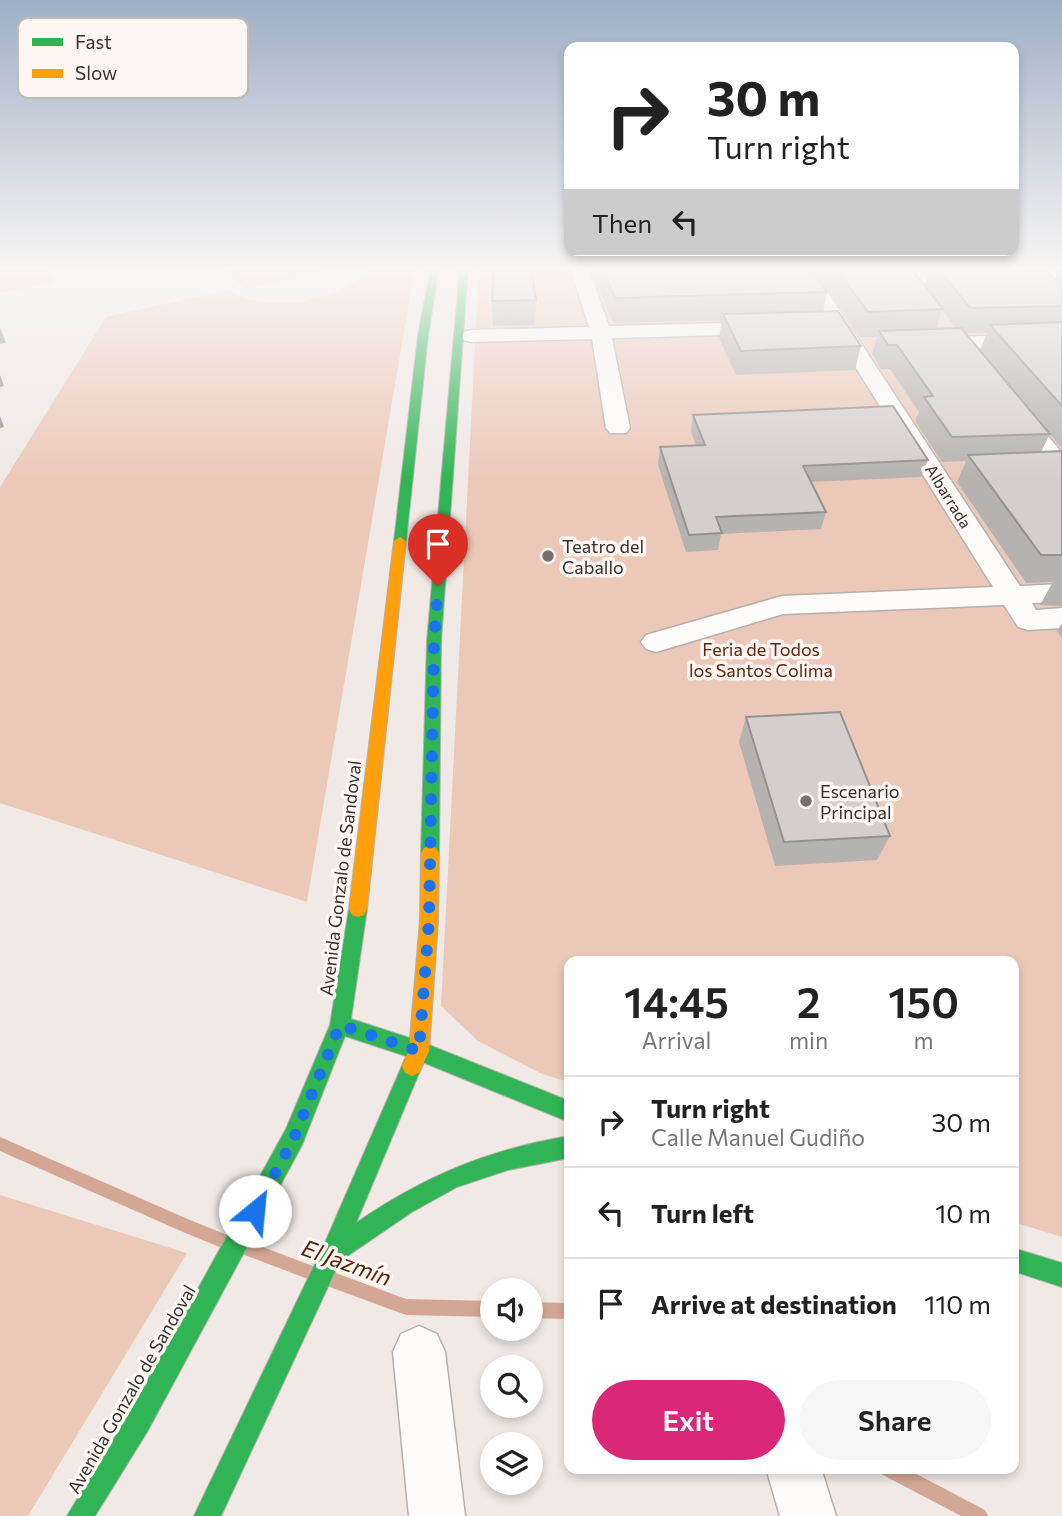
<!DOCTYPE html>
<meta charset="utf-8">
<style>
:root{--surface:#fff;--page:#f6f6f6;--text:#222;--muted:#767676;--line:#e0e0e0;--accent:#db2777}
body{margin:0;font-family:Commissioner,sans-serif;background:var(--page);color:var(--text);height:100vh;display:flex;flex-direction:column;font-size:26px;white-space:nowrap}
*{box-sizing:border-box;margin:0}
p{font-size:23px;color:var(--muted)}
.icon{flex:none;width:38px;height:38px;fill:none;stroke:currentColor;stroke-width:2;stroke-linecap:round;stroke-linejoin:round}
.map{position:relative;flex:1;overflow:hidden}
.panel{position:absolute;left:564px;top:956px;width:455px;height:518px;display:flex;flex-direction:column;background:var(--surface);border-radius:14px;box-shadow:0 4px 10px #0003}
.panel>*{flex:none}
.top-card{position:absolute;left:564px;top:42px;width:455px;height:214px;border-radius:14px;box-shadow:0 4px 10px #0003;background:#fff;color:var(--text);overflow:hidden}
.buttons{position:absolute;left:480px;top:1278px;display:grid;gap:14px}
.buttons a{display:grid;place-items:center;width:63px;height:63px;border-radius:50%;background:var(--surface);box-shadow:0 4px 10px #0003;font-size:35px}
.pin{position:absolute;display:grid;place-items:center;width:60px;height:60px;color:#fff;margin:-72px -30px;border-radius:50% 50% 50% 0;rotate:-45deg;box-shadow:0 0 7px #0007}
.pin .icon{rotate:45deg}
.me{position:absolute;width:77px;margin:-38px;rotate:28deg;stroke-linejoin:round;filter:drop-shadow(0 0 5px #0008)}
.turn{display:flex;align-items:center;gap:24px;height:147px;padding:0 28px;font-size:32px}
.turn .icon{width:91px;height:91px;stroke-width:2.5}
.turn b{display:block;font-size:49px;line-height:60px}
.then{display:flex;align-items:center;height:66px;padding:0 28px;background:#0003;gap:14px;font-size:26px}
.eta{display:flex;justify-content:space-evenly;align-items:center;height:119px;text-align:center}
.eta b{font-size:42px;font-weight:600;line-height:49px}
.primary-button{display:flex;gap:14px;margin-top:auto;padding:14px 28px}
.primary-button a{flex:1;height:80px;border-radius:42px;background:var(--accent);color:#fff;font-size:28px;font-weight:600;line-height:80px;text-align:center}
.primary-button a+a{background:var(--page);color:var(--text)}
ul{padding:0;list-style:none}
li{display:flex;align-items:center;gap:21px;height:91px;padding:0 28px;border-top:2px solid var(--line)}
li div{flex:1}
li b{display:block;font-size:26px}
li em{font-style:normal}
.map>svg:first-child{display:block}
</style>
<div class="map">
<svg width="1062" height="1516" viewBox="0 0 1062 1516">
<rect width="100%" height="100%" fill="#f0e9e6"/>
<g fill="#ecc8b8">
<path d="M0,267h47l8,15 -55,11z"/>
<path d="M244,267h74l4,4 -77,18 -18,-18z"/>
<path d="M370,267h45l-108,635 -307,-99v-316l106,-170 122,-27 19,9 26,4 28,-1 31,-8 23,-12z"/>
<path d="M479,267h583v970l-49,-15v-261h-444v121l-27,-8 -64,-33 -37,-35z"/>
<path d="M0,1195l187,58 -159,263h-28z"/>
</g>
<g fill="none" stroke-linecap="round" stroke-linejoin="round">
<g fill="#d3a794" fill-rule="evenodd">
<path d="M0,1137l190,83 37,15 3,5 -3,5 -5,3 -39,-16 -183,-81z"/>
<path d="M247,1241l66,25 3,5 -3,5 -5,3 -66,-25 -3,-5 3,-5z"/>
<path d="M333,1272l73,27 86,2v16l-86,-2 -79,-29 -2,-6 2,-6z"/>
<path d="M530,1302l39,1v16l-39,-1z"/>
<path d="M878,1468h27l80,42 3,6h-27l-80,-42z"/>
</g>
<defs>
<g id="street">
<path d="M570,267h18l21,59 155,-4 7,2 3,4 -3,4 -7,2 -152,4 18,90 -4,5h-16l-4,-5 -14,-89 -121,3 -7,-2 -3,-4 3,-4 7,-2 118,-3z"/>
<path d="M793,267h18l209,319 42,-2v18l-30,1 4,7 26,-2v20l-34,2 -10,-3 -14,-22 -221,9 -127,38 -10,-3 -5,-7 5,-7 136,-39 211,-9z"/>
<path d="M1062,269v12l-156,4 -9,-6 9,-6z"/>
<path d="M1062,333v12l-133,5 -7,-2 -3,-4 3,-4 7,-2z"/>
<path d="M1016,405l8,2 38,46v23l-9,-2 -48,-62 3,-5z"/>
<path d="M419,1326l18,8 8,18 20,164h-56l-16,-164 8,-18z"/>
<path d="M766,1468h55l15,48h-56z"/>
</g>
<g id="fast">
<path d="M431,267h8l-11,69 -22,205 -6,4 -6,-4 24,-205z"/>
<path d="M460,267h8l-27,374 -2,212 -3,5 -6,2 -6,-2 -3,-5 6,-212z"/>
<path d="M358,901l6,2 3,6 -16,110 68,22 150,60v21l-149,-61 2,5 -66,157c69,-47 131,-73 213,-87v22l-61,12 -51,17 -45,25 -72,49 -119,255h-27l130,-271 81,-186 4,-2 -64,-21 -43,109 -155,287 -52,84h-28l62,-102 157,-285 44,-104 19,-116 3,-6z"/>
<path d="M1013,1248l49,15v24l-49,-16z"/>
</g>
<g id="slow">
<path d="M400,537l6,4 -39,368 -3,6 -6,2 -6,-2 -3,-6 45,-368z"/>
<path d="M430,846l6,2 3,5 -1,68 -9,130 -10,22 -7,3 -7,-3 -3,-7 7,-16 11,-129 1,-68 3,-5z"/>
</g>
</defs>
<use href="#street" stroke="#b5b0ad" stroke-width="3"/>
<use href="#fast" stroke="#b5b0ad" stroke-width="2"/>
<use href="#slow" stroke="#b5b0ad" stroke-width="2"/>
<use href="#street" fill="#fdfcfb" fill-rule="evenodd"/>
<use href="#fast" fill="#30b455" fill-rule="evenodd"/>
<use href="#slow" fill="#ff9f0a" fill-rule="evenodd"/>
</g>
<g fill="#b6b2b0" fill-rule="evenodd">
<path d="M494,267h76l-1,7h-37l4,26 -1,25 -42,1 -1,-25z"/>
<path d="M590,267h221l16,25 -4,20 38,34 -6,24 -119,5 -17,-37 3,-18 -109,3z"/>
<path d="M813,267h229l13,12 5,-12h-3h5v182l-12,-15 -9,18 21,-1v155l-22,-1 13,-23 -27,1 -69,-101 9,-21 -24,1 -27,-41 4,-9 -29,-43h-9l-9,-15 5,-17h-17zM913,270h17l-5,16zM942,310l14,18 -20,1zM966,333h21l-7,17z"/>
<path d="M693,415l235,45 -7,17 -110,5 15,30 -5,17 -100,5 -3,16 -32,2 -28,-87 2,-18 36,-1 -5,-15z"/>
<path d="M1062,623v15l-5,-7z"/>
<path d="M746,717l144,119 -13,24 -102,6 -36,-124z"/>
</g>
<g fill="#949190">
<path d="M0,327l6,16 -6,1z"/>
<path d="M0,375l4,11 -4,1z"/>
<path d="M0,416l4,11 -4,1z"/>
</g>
<g fill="#d4cfcd" stroke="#949190" stroke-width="2">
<path d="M494,267h37l5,33 -44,1z"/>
<path d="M602,267h209l16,25 -212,6z"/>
<path d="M835,267h75l33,42 -75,3z"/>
<path d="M937,267h105l20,20v19l-92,2z"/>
<path d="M838,311l23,35 -120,5 -18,-37z"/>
<path d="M1062,322v84l-72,-81z"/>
<path d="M961,328l89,106 -98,3 -28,-40 9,-1 -36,-51h-9l-9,-14z"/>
<path d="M893,406l35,54 -125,6 23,46 -110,5 6,16 -33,2 -29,-88 45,-2 -12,-30z"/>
<path d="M1062,451v104h-21l-73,-100z"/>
<path d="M840,712l50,124 -106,6 -38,-125z"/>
</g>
<linearGradient id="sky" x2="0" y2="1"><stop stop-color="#9fafc6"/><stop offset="0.56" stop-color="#f8f5f4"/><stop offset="1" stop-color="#f8f5f4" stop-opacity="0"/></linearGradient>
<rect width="1062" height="479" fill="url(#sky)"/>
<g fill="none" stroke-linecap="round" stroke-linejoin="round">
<path stroke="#1a73e8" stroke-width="12" stroke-dasharray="0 21.6" d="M255,1211l39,-73 46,-113 79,26 10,-130 5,-280 4,-55"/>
</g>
<g fill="#76716e" stroke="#fdf6f3" stroke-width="2.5">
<circle cx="548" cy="556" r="7"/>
<circle cx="806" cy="801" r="7"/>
</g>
<g text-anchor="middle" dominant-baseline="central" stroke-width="7" stroke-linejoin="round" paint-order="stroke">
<g font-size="16" fill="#35302e" stroke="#fdf6f3">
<text transform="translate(949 496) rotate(58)">Albarrada</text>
</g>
<g font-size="18" fill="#35302e" stroke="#fdf6f3" text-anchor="start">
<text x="562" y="546">Teatro del<tspan x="562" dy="21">Caballo</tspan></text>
<text x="820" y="791">Escenario<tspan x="820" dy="21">Principal</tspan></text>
</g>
<g font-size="18" fill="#5e270a" stroke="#fdf6f3">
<text x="761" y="649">Feria de Todos<tspan x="761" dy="21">los Santos Colima</tspan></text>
</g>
<g font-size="18" fill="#35302e" stroke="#fdf6f3">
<text transform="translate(340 878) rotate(-83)">Avenida Gonzalo de Sandoval</text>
<text transform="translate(131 1389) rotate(-60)">Avenida Gonzalo de Sandoval</text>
</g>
<g font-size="23" font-style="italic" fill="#592205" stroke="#fdf6f3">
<text transform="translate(347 1262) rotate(20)">El Jazmín</text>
</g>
</g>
<rect x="18" y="18" width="230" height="80" rx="10" fill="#fdf6f3" stroke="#c1bbb8" stroke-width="2"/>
<rect x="32" y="38" width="31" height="8" fill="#30b455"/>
<rect x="32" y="69" width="31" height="9" fill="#ff9f0a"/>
<g font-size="19" fill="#35302e">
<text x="75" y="49">Fast</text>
<text x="75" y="80">Slow</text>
</g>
</svg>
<div class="buttons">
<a><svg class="icon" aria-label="sound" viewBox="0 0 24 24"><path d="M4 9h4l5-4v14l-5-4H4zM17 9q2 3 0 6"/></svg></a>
<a><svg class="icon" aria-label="search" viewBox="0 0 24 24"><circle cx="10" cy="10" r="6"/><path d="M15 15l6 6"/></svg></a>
<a><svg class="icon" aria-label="layers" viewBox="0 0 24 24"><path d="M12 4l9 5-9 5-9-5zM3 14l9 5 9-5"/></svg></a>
</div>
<div class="pin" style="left:438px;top:586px;background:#d93025"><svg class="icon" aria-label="arrive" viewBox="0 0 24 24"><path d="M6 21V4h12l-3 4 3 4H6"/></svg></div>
<svg class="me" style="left:255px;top:1211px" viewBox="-20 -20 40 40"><circle r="19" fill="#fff"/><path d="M0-13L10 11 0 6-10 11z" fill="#1a73e8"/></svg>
<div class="top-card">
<div class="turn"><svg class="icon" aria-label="right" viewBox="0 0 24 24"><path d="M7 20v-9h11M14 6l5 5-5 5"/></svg><div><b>30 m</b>Turn right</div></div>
<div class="then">Then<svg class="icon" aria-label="left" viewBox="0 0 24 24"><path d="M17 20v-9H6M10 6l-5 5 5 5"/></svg></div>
</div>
<section class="panel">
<div class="eta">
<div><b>14:45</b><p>Arrival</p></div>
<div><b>2</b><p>min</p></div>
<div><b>150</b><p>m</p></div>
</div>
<ul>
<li><svg class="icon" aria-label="right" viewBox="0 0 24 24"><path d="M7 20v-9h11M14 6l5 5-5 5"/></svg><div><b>Turn right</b><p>Calle Manuel Gudiño</p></div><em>30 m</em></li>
<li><svg class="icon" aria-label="left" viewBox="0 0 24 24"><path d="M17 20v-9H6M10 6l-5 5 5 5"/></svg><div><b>Turn left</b></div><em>10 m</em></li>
<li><svg class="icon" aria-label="arrive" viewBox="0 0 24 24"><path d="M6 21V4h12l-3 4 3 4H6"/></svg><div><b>Arrive at destination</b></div><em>110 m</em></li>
</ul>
<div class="primary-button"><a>Exit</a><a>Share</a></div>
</section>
</div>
